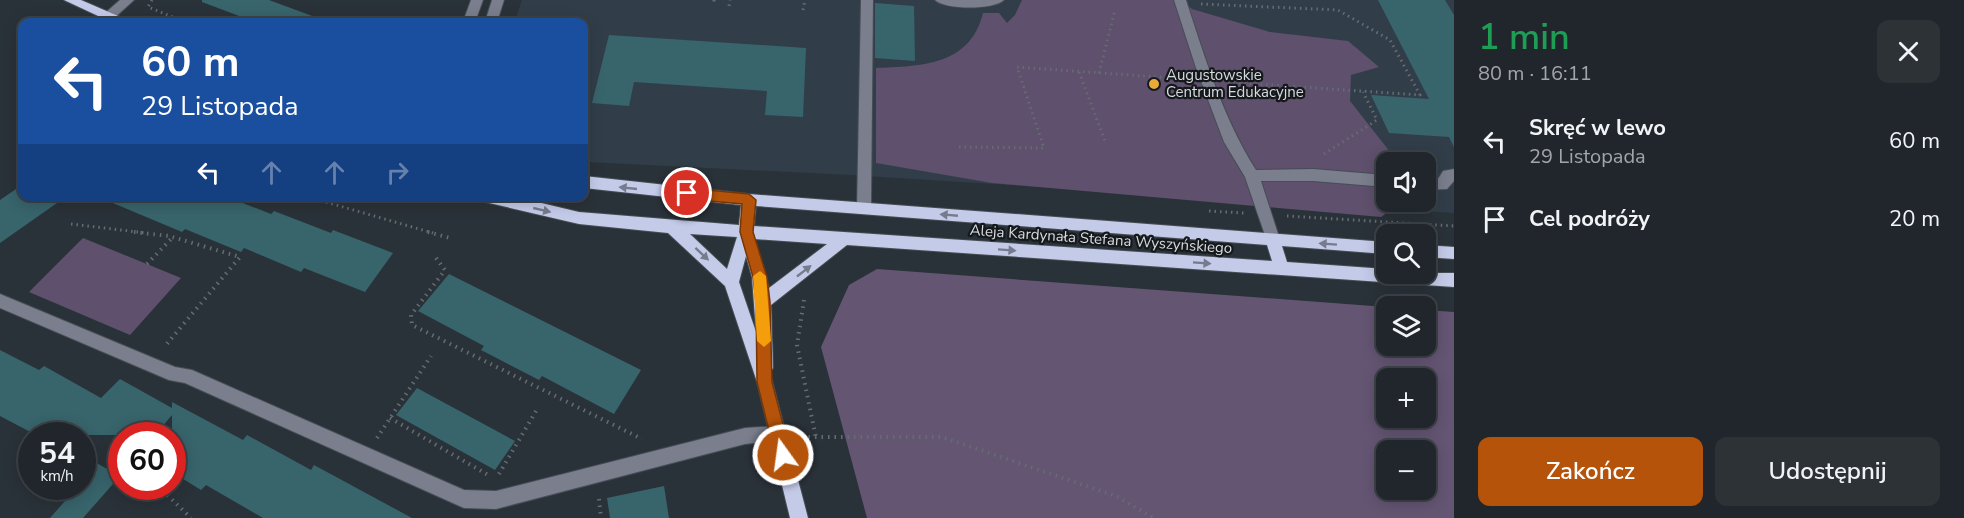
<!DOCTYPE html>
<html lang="pl">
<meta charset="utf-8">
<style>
:root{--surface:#20262b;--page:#2d3237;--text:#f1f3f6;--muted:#a2a5a9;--line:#3d4347;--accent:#b45309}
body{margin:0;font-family:"Nunito Sans",sans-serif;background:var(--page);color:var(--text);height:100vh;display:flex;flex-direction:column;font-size:22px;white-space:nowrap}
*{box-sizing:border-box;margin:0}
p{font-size:20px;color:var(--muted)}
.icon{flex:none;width:33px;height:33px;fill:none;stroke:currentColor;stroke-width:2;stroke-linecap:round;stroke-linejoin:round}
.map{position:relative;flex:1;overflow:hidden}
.panel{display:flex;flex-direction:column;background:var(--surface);width:510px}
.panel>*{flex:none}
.guide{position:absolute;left:18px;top:18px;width:570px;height:183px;border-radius:12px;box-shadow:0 3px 15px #0003,0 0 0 2px var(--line);background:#1a4fa0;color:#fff;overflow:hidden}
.buttons{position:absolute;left:1376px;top:152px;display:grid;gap:12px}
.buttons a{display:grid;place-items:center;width:60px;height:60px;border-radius:12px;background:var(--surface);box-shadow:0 3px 15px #0003,0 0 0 2px var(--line);font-size:30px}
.speed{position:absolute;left:18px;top:422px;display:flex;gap:12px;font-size:30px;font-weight:700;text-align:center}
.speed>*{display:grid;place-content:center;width:78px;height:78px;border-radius:50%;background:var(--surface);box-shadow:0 3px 15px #0003,0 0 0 2px var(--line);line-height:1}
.speed small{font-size:15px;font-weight:400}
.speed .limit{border:9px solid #d22;background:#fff;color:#111}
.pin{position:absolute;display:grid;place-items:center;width:51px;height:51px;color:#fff;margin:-26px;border:3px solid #fff;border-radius:50%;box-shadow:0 2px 6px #0007}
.me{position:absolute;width:66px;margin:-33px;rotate:346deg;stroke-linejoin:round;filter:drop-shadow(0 0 4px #0008)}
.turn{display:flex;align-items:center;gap:21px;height:126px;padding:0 24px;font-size:27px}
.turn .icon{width:78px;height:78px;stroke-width:2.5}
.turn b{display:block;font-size:42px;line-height:51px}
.lanes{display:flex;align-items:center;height:57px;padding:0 24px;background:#0003;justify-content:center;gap:30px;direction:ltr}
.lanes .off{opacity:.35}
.round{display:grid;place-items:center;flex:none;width:63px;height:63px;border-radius:12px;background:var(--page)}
.overview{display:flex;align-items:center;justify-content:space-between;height:102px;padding:0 24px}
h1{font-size:36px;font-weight:600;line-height:45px;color:#1e9e55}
.primary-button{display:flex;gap:12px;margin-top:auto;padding:12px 24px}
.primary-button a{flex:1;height:69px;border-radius:12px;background:var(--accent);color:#fff;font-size:24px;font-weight:600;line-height:69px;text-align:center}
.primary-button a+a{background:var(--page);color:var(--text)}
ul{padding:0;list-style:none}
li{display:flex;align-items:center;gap:18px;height:78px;padding:0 24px}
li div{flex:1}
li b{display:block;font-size:22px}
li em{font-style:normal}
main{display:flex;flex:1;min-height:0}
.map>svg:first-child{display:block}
</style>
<main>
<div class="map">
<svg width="1454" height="518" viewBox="0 0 1454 518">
<rect width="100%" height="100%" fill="#2a3239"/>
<path fill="#313e49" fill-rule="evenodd" d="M522,0h932v213l-603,-38 -263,-13 -4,-1v-139h-69zM1386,162h39v39h-39z"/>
<g fill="#5f506d">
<path d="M1022,0h158l12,9 78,23 78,9 31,26 -28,8 -1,26 48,61h-12v39h17l-22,16 -389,-34 -116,-20v-95c45,-2 94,-2 107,-55h16l8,10 8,-8z"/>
<path d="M83,238l98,40 -51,57 -101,-43z"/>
</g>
<path fill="#645573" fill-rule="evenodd" d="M877,269l509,38v38h39v-35l29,2v206h-587l-46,-171 28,-62zM1386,378h39v39h-39zM1386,450h39v39h-39z"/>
<g fill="#38646c">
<path d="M202,0h67l54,20 -1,2h-67l-53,-20z"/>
<path d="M1378,0h67l9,15v132l-5,-10 -60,-4 -18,-38 58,4z"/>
<path d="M875,3l39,3 1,55 -40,-3z"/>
<path d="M609,35l197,13 -3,69 -38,-2 2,-24 -133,-9 -5,24 -37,-3z"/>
<path d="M22,185v11h45l-67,47v-43z"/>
<path d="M96,196h129l46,18 3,-3 57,22 2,-3 60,23 -28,39 -61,-24 -3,4 -57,-24 -3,4 -56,-23 -3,3z"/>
<path d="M449,274l192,96 -27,44 -72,-38 -3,4 -58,-30 3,-4 -66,-35z"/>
<path d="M0,350l39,20 5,-4 57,32 19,-19 52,29v-6l71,38 4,-5 64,35 3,-5 98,53h-149l-57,-33 -5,5 -29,-18v-57l-17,20h-119l-36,-19z"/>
<path d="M417,388l98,53 -20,29 -99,-55z"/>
<path d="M82,455l38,21 -37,42h-33l23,-26 -3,-2 4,-4h8z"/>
<path d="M664,486l5,32h-59l-3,-20z"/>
</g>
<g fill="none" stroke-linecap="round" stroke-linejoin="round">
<defs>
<g id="minor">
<path d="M120,0h14l-22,20h-8v-6z"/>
<path d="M471,0h12l-8,22h-12z"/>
<path d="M492,0h12l-7,22h-12z"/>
<path d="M861,0h12l-2,208 -2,4h-10l-2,-4z"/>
<path d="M935,0h69c-10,10 -59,10 -69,0z"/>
<path d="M1174,0h12c19,58 37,118 70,170l57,-1 73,6v12l-73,-6h-52l19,59 -2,4h-10l-23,-67 -21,-35 -28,-74z"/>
<path d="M1454,169v12l-7,8 -22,1v-12l13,1 5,-8z"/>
<path d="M0,294l175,73 17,3 272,120 32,1 249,-63 33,-2 6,2 3,6 -3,6 -39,4 -249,65 -32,-1 -279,-125 -16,-3 -169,-72z"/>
</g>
<g id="major">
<path d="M64,0h17l44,19 2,3h-16z"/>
<path d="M584,176l165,18 637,48v12l-104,-8 5,16 99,7v4h68v14l-607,-42 -76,60 2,63 -3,5 38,145h-18l-33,-136 -32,-96 -57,-53 -89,-9 -94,-22 -7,-6h34l67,16 160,13 2,-20 -157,-17zM756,206l511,39 5,16 -518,-35zM690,234l47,3 -10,32zM755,239l72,5 -58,44zM746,256l6,21 4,55 -17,-50z"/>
<path d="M1425,245l29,2v12l-29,-2z"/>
</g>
</defs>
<use href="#minor" stroke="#464d54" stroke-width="2"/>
<use href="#major" stroke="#464d54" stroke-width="2"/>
<g stroke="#656c72" stroke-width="3" stroke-dasharray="1.5 4" stroke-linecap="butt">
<path d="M152,0l-4,7 37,15"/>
<path d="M714,0v5"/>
<path d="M1201,4l137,6 52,30 30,55 -192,-13"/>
<path d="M729,6l1,-6"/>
<path d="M803,10l2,-10"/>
<path d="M1079,72l26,69"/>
<path d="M1099,73l16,-63"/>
<path d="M959,147l85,1 -27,-81 168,12"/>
<path d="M1324,154l53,-34 -14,-28"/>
<path d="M305,196l128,37"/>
<path d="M1209,211l35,2"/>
<path d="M1287,216l167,10"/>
<path d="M71,224l75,9"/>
</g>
<g stroke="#656c72" stroke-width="4" stroke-dasharray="1.5 5" stroke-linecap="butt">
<path d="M134,232l35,4 71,21 -75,89"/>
<path d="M428,232l22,6"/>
<path d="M436,258l9,12 -34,45 1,10 230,114"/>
<path d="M147,264l26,-27"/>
<path d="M804,300l-7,45 19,93"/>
<path d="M390,418l98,57"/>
<path d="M802,437h140l174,59 38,22"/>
<path d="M377,438l54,-82"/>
<path d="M115,444l7,6"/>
<path d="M499,474l37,-63"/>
<path d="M158,486l33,32"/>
<path d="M599,499l2,19"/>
</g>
<use href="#minor" fill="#7a7e8d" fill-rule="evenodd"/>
<use href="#major" fill="#c4cbe9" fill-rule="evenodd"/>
</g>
<defs><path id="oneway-solid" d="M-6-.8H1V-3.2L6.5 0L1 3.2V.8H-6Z" transform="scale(1.5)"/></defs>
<g fill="#767b8d">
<use href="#oneway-solid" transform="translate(628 188) rotate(-174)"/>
<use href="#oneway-solid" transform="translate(542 210) rotate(13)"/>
<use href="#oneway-solid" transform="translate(949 215) rotate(-175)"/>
<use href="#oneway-solid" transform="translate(1328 244) rotate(-176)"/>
<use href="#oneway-solid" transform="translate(1007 250) rotate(4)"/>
<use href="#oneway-solid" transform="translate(702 254) rotate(43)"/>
<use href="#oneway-solid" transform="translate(1202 263) rotate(4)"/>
<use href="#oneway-solid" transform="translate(804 271) rotate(-38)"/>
</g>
<path fill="#b45309" stroke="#753606" stroke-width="1.5" d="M687,188l62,6 7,6 -3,32 14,45 3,25 2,80 19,73 -2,6 -6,2 -5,-2 -3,-6 -18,-73 -1,-80 -3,-25 -13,-45 2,-28 -55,-5 -7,-6z"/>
<path fill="#f59e0b" d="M760,271l6,5 5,65 -7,6 -7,-6 -4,-65z"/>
<circle fill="#e8ab37" stroke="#16191c" stroke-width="2" cx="1154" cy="84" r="6"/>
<g text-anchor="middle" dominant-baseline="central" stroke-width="4.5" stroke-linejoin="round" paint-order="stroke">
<g font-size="15" fill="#d6dbdf" stroke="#16191c" text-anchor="start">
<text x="1166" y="75">Augustowskie<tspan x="1166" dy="17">Centrum Edukacyjne</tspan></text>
</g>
<g font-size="15" fill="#d6dbdf" stroke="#16191c">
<text transform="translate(1101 239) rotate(4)">Aleja Kardynała Stefana Wyszyńskiego</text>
</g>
</g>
</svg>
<div class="buttons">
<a><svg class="icon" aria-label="sound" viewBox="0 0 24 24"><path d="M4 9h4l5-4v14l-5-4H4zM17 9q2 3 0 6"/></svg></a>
<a><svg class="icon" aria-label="search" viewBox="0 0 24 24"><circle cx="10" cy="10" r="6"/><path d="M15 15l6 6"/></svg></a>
<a><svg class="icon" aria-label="layers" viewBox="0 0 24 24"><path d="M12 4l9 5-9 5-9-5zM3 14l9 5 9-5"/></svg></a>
<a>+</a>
<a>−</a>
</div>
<div class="speed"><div>54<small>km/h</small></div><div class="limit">60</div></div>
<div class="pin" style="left:687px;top:193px;background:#d93025"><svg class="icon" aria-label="arrive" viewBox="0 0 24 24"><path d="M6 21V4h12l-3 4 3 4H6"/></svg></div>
<svg class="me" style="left:783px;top:455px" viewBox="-20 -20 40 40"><circle r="17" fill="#b45309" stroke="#fff" stroke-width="3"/><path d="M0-11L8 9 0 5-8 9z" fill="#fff"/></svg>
<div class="guide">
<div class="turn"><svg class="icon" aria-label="left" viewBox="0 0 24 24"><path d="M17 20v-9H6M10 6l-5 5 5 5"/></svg><div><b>60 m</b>29 Listopada</div></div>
<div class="lanes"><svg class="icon" aria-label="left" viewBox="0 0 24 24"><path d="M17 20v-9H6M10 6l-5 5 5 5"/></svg><svg class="icon off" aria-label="ahead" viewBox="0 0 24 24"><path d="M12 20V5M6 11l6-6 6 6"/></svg><svg class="icon off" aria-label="ahead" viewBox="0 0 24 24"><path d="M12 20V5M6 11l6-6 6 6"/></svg><svg class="icon off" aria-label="right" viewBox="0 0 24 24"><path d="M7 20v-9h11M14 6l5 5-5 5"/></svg></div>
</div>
</div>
<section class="panel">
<div class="overview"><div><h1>1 min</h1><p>80 m · 16:11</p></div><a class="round"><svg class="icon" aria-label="close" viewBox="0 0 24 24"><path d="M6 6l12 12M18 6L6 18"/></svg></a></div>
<ul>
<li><svg class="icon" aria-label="left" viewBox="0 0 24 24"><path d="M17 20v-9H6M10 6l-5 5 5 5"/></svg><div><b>Skręć w lewo</b><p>29 Listopada</p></div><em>60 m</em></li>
<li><svg class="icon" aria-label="arrive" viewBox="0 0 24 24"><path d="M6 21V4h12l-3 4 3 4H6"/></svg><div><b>Cel podróży</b></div><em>20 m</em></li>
</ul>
<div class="primary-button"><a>Zakończ</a><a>Udostępnij</a></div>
</section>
</main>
